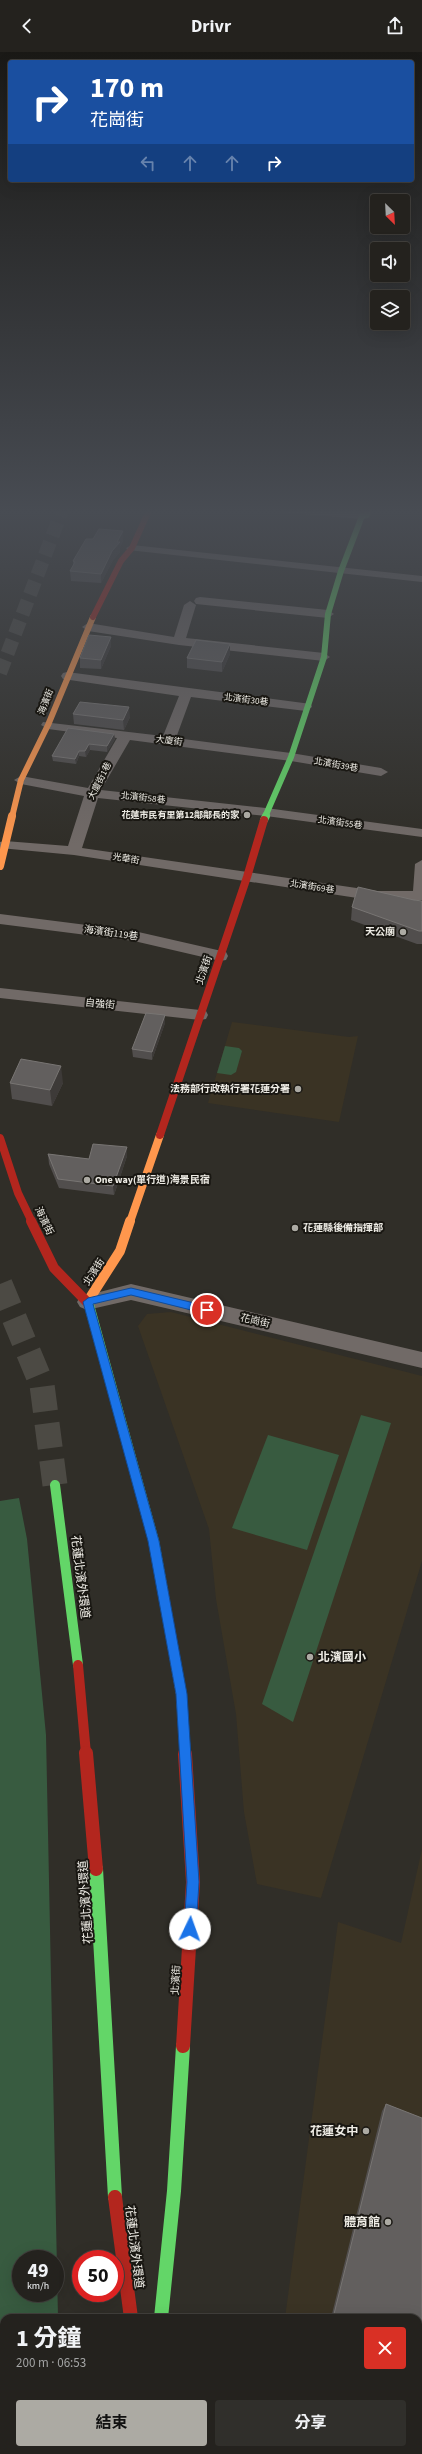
<!DOCTYPE html>
<html lang="zh-TW">
<meta charset="utf-8">
<style>
:root{--surface:#24221e;--page:#302f2b;--text:#f1f3f6;--muted:#a3a4a4;--line:#413f3c;--accent:#acaaa3}
body{margin:0;font-family:"Source Sans 3","Noto Sans TC",sans-serif;background:var(--page);color:var(--text);height:100vh;display:flex;flex-direction:column;font-size:15px;white-space:nowrap}
*{box-sizing:border-box;margin:0}
p{font-size:13px;color:var(--muted)}
.icon{flex:none;width:22px;height:22px;fill:none;stroke:currentColor;stroke-width:2;stroke-linecap:round;stroke-linejoin:round}
.map{position:relative;flex:1;overflow:hidden}
.drawer{position:absolute;left:0px;top:2262px;width:422px;height:140px;display:flex;flex-direction:column;background:var(--surface);border-radius:12px 12px 0 0;box-shadow:0 4px 16px #0002,0 0 0 1px var(--line)}
.drawer>*{flex:none}
.hud{position:absolute;left:8px;top:8px;width:406px;height:122px;border-radius:4px;box-shadow:0 4px 16px #0002,0 0 0 1px var(--line);background:#1a4fa0;color:#fff;overflow:hidden}
.needle{width:26px;rotate:156deg}
.fabs{position:absolute;left:370px;top:142px;display:grid;gap:8px}
.fabs a{display:grid;place-items:center;width:40px;height:40px;border-radius:4px;background:var(--surface);box-shadow:0 4px 16px #0002,0 0 0 1px var(--line);font-size:20px}
.speed{position:absolute;left:12px;top:2198px;display:flex;gap:8px;font-size:20px;font-weight:700;text-align:center}
.speed>*{display:grid;place-content:center;width:52px;height:52px;border-radius:50%;background:var(--surface);box-shadow:0 4px 16px #0002,0 0 0 1px var(--line);line-height:1}
.speed small{font-size:10px;font-weight:400}
.speed .limit{border:6px solid #d22;background:#fff;color:#111}
.pin{position:absolute;display:grid;place-items:center;width:34px;height:34px;color:#fff;margin:-17px;border:2px solid #fff;border-radius:50%;box-shadow:0 1px 4px #0007}
.me{position:absolute;width:44px;margin:-22px;rotate:3deg;stroke-linejoin:round;filter:drop-shadow(0 0 3px #0008)}
.turn{display:flex;align-items:center;gap:14px;height:84px;padding:0 16px;font-size:18px}
.turn .icon{width:52px;height:52px;stroke-width:2.5}
.turn b{display:block;font-size:28px;line-height:34px}
.lanes{display:flex;align-items:center;height:38px;padding:0 16px;background:#0003;justify-content:center;gap:20px;direction:ltr}
.lanes .off{opacity:.35}
.round{display:grid;place-items:center;flex:none;width:42px;height:42px;border-radius:4px;background:var(--page)}
.headline{display:flex;align-items:center;justify-content:space-between;height:68px;padding:0 16px}
h1{font-size:24px;font-weight:700;line-height:30px}
.action{display:flex;gap:8px;margin-top:auto;padding:8px 16px}
.action a{flex:1;height:46px;border-radius:4px;background:var(--accent);color:#111;font-size:16px;font-weight:700;line-height:46px;text-align:center}
.action a+a{background:var(--page);color:var(--text)}
header{display:flex;justify-content:space-between;align-items:center;height:52px;padding:0 16px;background:var(--surface);font-size:18px;font-weight:700}
.map>svg:first-child{display:block}
</style>
<header><svg class="icon" aria-label="back" viewBox="0 0 24 24"><path d="M15 5l-7 7 7 7"/></svg>Drivr<svg class="icon" aria-label="share" viewBox="0 0 24 24"><path d="M12 15V3M7 8l5-5 5 5M5 13v7h14v-7"/></svg></header>
<div class="map">
<svg width="422" height="2402" viewBox="0 0 422 2402">
<rect width="100%" height="100%" fill="#302e28"/>
<g fill="#3a3324">
<path d="M232,970l117,15 9,-1 -19,86 -131,-19z"/>
<path d="M171,1260l251,64v185l-101,337 -64,-14 -13,-72 -8,-98 -20,-115 -7,-70 -71,-203 9,-12z"/>
<path d="M422,1797v605h-103l-10,-4h109v-132h-133l53,-396 63,21z"/>
</g>
<g fill="#385b40" fill-rule="evenodd">
<path d="M225,994l14,2 3,3 -6,21 -5,3 -14,-2z"/>
<path d="M361,1363l30,8 -98,299 -31,-18z"/>
<path d="M268,1383l71,20 -32,95 -75,-22z"/>
<path d="M19,1446l8,41 19,196 12,583h-54v132h40l-1,4h-43v-953zM21,2207h34v34h-34z"/>
</g>
<g fill="none" stroke-linecap="round" stroke-linejoin="round">
<path stroke="#4c4a44" stroke-width="14" stroke-dasharray="14 7" stroke-linecap="butt" d="M0,621l63,-165"/>
<path stroke="#4c4a44" stroke-width="25" stroke-dasharray="25 12" stroke-linecap="butt" d="M0,1232l42,101 13,100"/>
<g fill="#716a67" fill-rule="evenodd">
<path d="M261,456h49l52,5 5,3 -5,3 -96,-8z"/>
<path d="M132,493l290,31v6l-294,-32 -2,-2z"/>
<path d="M200,545l128,13 6,4 -6,4 -132,-14 -2,-3 2,-3z"/>
<path d="M190,549l6,4 -10,33 138,15 6,4 -6,4 -145,-16 -91,-14 -6,-4 6,-4 86,14 10,-32z"/>
<path d="M67,620l244,32 1,3 -6,4 -115,-14 -15,41 115,15 90,15 7,4 -7,4 -90,-15 -161,-21 -29,50 165,18 156,21v8l-156,-21 -168,-18 -16,50 295,43h36l2,-27 7,-4v40l-45,1 -303,-46 -74,-7v-6l5,-1 63,5 16,-50 -63,-12 -7,-4 7,-4 67,12 29,-50 -69,-9 -7,-4 2,-3 120,14 16,-40 -116,-17 -2,-3 2,-3z"/>
<path d="M0,862l134,17 92,21 2,4 -2,4 -6,1 -86,-20 -134,-17z"/>
<path d="M0,936l200,22 6,1 2,4 -2,4 -6,1 -200,-22z"/>
<path d="M131,1232l291,68v16l-291,-68 -44,10 -7,-3 -3,-5 3,-5z"/>
<path d="M151,2398h40l2,4h-40z"/>
</g>
<path stroke="#63d668" stroke-width="6" d="M265,765l26,-60 33,-100 4,-43 13,-43 21,-55 5,-1 1,-7"/>
<path stroke="#63d668" stroke-width="8" d="M264,768l2,-4"/>
<g stroke="#63d668" stroke-width="10">
<path d="M88,1249l66,240 7,39"/>
<path d="M55,1433l23,180"/>
</g>
<g stroke="#63d668" stroke-width="14">
<path d="M96,1817l19,328"/>
<path d="M161,2266l13,-127 9,-145"/>
</g>
<path stroke="#ff974d" stroke-width="6" d="M12,765l9,-37 27,-55 45,-108"/>
<g stroke="#ff974d" stroke-width="8">
<path d="M0,814l12,-50"/>
<path d="M130,1170l30,-87"/>
</g>
<g stroke="#ff974d" stroke-width="10">
<path d="M88,1249l32,-50 10,-30"/>
<path d="M161,1528l20,114 4,60"/>
</g>
<path stroke="#b3261e" stroke-width="6" d="M93,565l28,-56 11,-13 18,-40"/>
<g stroke="#b3261e" stroke-width="8">
<path d="M160,1083l87,-258 17,-57"/>
<path d="M0,1086l18,55 14,29"/>
</g>
<g stroke="#b3261e" stroke-width="10">
<path d="M31,1169l23,47 33,34"/>
<path d="M78,1613l8,89"/>
</g>
<g stroke="#b3261e" stroke-width="14">
<path d="M86,1701l10,116"/>
<path d="M183,1994l10,-164 -8,-128"/>
<path d="M115,2145l16,121"/>
<path d="M145,2402l1,-4"/>
</g>
</g>
<g fill="#514e4d">
<path d="M123,479v10l-3,6v5l-7,8 -12,23 -30,-2 -1,-10 3,-5v-5l20,-22z"/>
<path d="M111,585v9l-10,23 -21,-1v-10z"/>
<path d="M230,602l-8,18 -35,-4v-10z"/>
<path d="M73,662l57,3 -6,13 -50,-6z"/>
<path d="M114,682l1,5 -8,13 -17,-2 -4,7 -7,-1 -3,8 -23,-3 -1,-5z"/>
<path d="M414,848l8,1v43h-5l-66,-24 1,-13z"/>
<path d="M165,963v8l-13,37 -19,-3 -1,-8z"/>
<path d="M10,1031h53l-11,23 -40,-7z"/>
<path d="M48,1102l41,5 38,-3 -13,39 -55,-7 -10,-24z"/>
<path d="M386,2052l36,14v252l-4,-1v-51h-87l51,-207z"/>
</g>
<g fill="#3d3a38">
<path d="M123,479v10l-3,6v5l-7,8 -12,23v-9z"/>
<path d="M111,585v9l-10,23v-9z"/>
<path d="M230,592v10l-8,18v-10z"/>
<path d="M129,655l1,10 -6,13 -1,-10z"/>
<path d="M114,682l1,5 -8,13v-6z"/>
<path d="M89,692l1,6 -4,7 -1,-6z"/>
<path d="M79,699v5l-3,8 -1,-5z"/>
<path d="M165,963v8l-13,37v-8z"/>
<path d="M61,1014l2,17 -11,23 -2,-16z"/>
<path d="M127,1095v9l-13,39 -1,-9z"/>
</g>
<g fill="#625f5e" stroke="#787573">
<path d="M99,477l24,2 -6,11h3l-8,9 -11,23 -31,-3 5,-9 -2,-1 13,-22h7z"/>
<path d="M89,583l22,2 -10,23 -21,-2z"/>
<path d="M196,588l34,4 -8,18 -35,-4z"/>
<path d="M80,650l49,5 -6,13 -50,-6z"/>
<path d="M68,676l46,6 -7,12 -18,-2 -4,7h-6l-4,8 -23,-3z"/>
<path d="M358,835l56,13 8,1v30h-3l-67,-24z"/>
<path d="M146,961l19,2 -13,37 -20,-3z"/>
<path d="M21,1007l40,7 -11,24 -40,-7z"/>
<path d="M93,1092l34,3 -14,39 -55,-7 -10,-25 41,5z"/>
<path d="M386,2052l36,14v248l-4,-2v-46h-85z"/>
</g>
<linearGradient id="sky" x2="0" y2="1"><stop stop-color="#1a1916"/><stop offset="0.58" stop-color="#484c53"/><stop offset="1" stop-color="#484c53" stop-opacity="0"/></linearGradient>
<rect width="422" height="793" fill="url(#sky)"/>
<path fill="#1a73e8" stroke="#114b97" d="M131,1236l76,18 5,4 -5,4 -76,-19 -38,9 66,237 28,153 12,188 -3,47 -1,4 -5,2 -4,-2 -2,-4 3,-47 -11,-188 -28,-153 -65,-239 5,-4z"/>
<g fill="#acaaa3" stroke="#191712" stroke-width="1.5">
<circle cx="247" cy="763" r="4"/>
<circle cx="403" cy="880" r="4"/>
<circle cx="298" cy="1037" r="4"/>
<circle cx="87" cy="1128" r="4"/>
<circle cx="295" cy="1176" r="4"/>
<circle cx="310" cy="1605" r="4"/>
<circle cx="366" cy="2079" r="4"/>
<circle cx="388" cy="2170" r="4"/>
</g>
<g text-anchor="middle" dominant-baseline="central" stroke-width="4" stroke-linejoin="round" paint-order="stroke">
<g font-size="9" fill="#eeece5" stroke="#191712">
<text transform="translate(246 648) rotate(7)">北濱街30巷</text>
<text transform="translate(46 650) rotate(-69)">海濱街</text>
<text transform="translate(169 689) rotate(7)">大廈街</text>
<text transform="translate(336 713) rotate(10)">北濱街39巷</text>
<text transform="translate(100 729) rotate(-63)">大廈街1巷</text>
<text transform="translate(143 746) rotate(6)">北濱街58巷</text>
<text transform="translate(340 771) rotate(8)">北濱街55巷</text>
<text transform="translate(126 807) rotate(9)">光華街</text>
<text transform="translate(312 835) rotate(9)">北濱街69巷</text>
</g>
<g font-size="9" font-weight="bold" fill="#eeece5" stroke="#191712" text-anchor="end">
<text x="239" y="763">花蓮市民有里第12鄰鄰長的家</text>
</g>
<g font-size="10" font-weight="bold" fill="#eeece5" stroke="#191712" text-anchor="end">
<text x="395" y="880">天公廟</text>
<text x="290" y="1037">法務部行政執行署花蓮分署</text>
<text x="95" y="1128" text-anchor="start">One way(單行道)海景民宿</text>
<text x="303" y="1176" text-anchor="start">花蓮縣後備指揮部</text>
</g>
<g font-size="10" fill="#eeece5" stroke="#191712">
<text transform="translate(111 881) rotate(8)">海濱街119巷</text>
<text transform="translate(204 918) rotate(-71)">北濱街</text>
<text transform="translate(100 952) rotate(6)">自強街</text>
<text transform="translate(44 1169) rotate(64)">海濱街</text>
<text transform="translate(94 1220) rotate(-57)">北濱街</text>
<text transform="translate(255 1269) rotate(13)">花崗街</text>
<text transform="translate(176 1928) rotate(-87)">北濱街</text>
</g>
<g font-size="12" fill="#eeece5" stroke="#191712">
<text transform="translate(80 1525) rotate(83)">花蓮北濱外環道</text>
<text transform="translate(86 1850) rotate(-94)">花蓮北濱外環道</text>
<text transform="translate(134 2195) rotate(83)">花蓮北濱外環道</text>
</g>
<g font-size="12" font-weight="bold" fill="#eeece5" stroke="#191712" text-anchor="end">
<text x="318" y="1605" text-anchor="start">北濱國小</text>
<text x="358" y="2079">花蓮女中</text>
<text x="380" y="2170">體育館</text>
</g>
</g>
</svg>
<div class="fabs">
<a><svg class="needle" viewBox="-14 -14 28 28"><path d="M0-13l5 13h-10z" fill="#e53935"/><path d="M0 13l5-13h-10z" fill="#a3a4a4"/></svg></a>
<a><svg class="icon" aria-label="sound" viewBox="0 0 24 24"><path d="M4 9h4l5-4v14l-5-4H4zM17 9q2 3 0 6"/></svg></a>
<a><svg class="icon" aria-label="layers" viewBox="0 0 24 24"><path d="M12 4l9 5-9 5-9-5zM3 14l9 5 9-5"/></svg></a>
</div>
<div class="speed"><div>49<small>km/h</small></div><div class="limit">50</div></div>
<div class="pin" style="left:207px;top:1258px;background:#d93025"><svg class="icon" aria-label="arrive" viewBox="0 0 24 24"><path d="M6 21V4h12l-3 4 3 4H6"/></svg></div>
<svg class="me" style="left:190px;top:1877px" viewBox="-20 -20 40 40"><circle r="19" fill="#fff"/><path d="M0-13L10 11 0 6-10 11z" fill="#1a73e8"/></svg>
<div class="hud">
<div class="turn"><svg class="icon" aria-label="right" viewBox="0 0 24 24"><path d="M7 20v-9h11M14 6l5 5-5 5"/></svg><div><b>170 m</b>花崗街</div></div>
<div class="lanes"><svg class="icon off" aria-label="left" viewBox="0 0 24 24"><path d="M17 20v-9H6M10 6l-5 5 5 5"/></svg><svg class="icon off" aria-label="ahead" viewBox="0 0 24 24"><path d="M12 20V5M6 11l6-6 6 6"/></svg><svg class="icon off" aria-label="ahead" viewBox="0 0 24 24"><path d="M12 20V5M6 11l6-6 6 6"/></svg><svg class="icon" aria-label="right" viewBox="0 0 24 24"><path d="M7 20v-9h11M14 6l5 5-5 5"/></svg></div>
</div>
<section class="drawer">
<div class="headline"><div><h1>1 分鐘</h1><p>200 m · 06:53</p></div><a class="round" style="background:#d93025;color:#fff"><svg class="icon" aria-label="close" viewBox="0 0 24 24"><path d="M6 6l12 12M18 6L6 18"/></svg></a></div>
<div class="action"><a>結束</a><a>分享</a></div>
</section>
</div>
